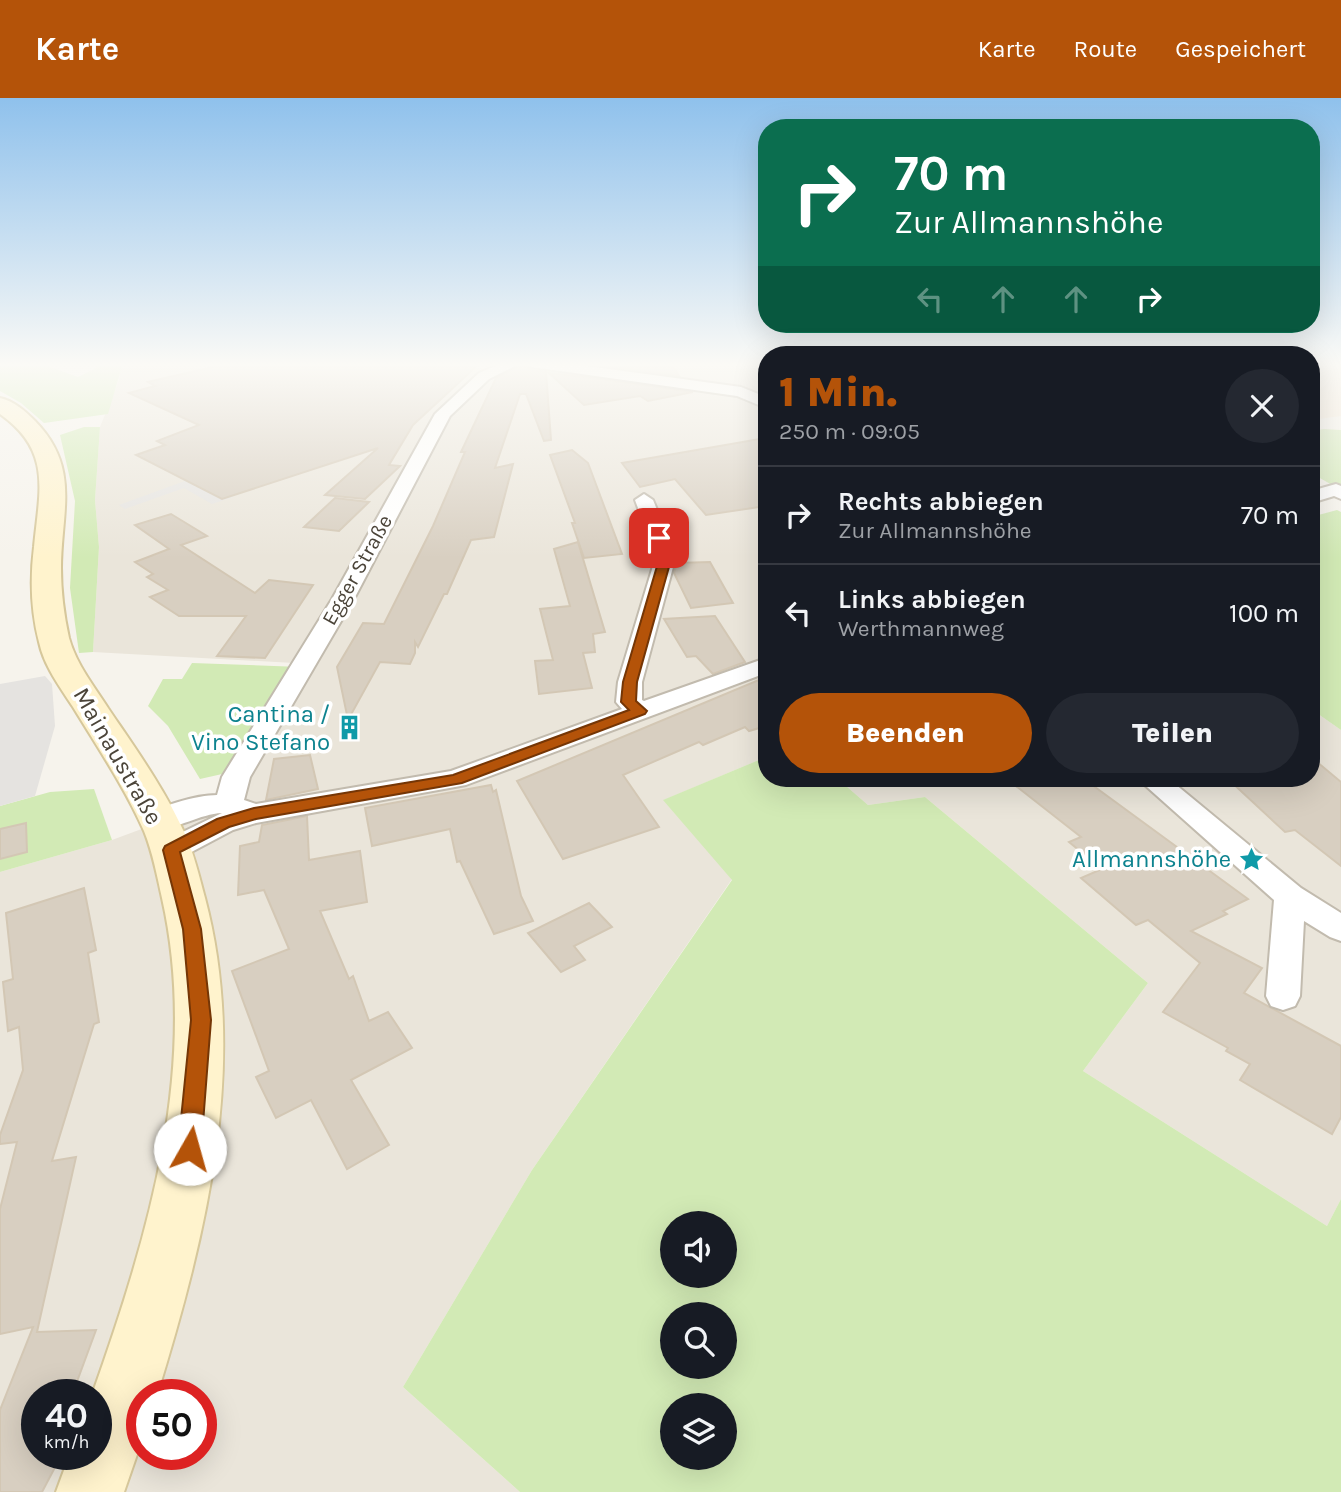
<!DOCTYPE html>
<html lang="de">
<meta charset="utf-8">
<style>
:root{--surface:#171b24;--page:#242831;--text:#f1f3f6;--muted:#9ea1a6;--line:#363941;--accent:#b45309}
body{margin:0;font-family:Karla,sans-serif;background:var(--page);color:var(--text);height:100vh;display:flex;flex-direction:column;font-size:26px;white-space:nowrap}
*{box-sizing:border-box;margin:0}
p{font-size:23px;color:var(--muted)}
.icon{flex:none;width:38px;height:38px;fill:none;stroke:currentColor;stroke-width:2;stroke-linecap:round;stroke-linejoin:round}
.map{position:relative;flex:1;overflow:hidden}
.panel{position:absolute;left:758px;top:248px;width:562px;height:441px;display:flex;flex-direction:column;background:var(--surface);border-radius:28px;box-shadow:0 7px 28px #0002}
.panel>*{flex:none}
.top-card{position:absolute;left:758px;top:21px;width:562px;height:214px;border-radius:28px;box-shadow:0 7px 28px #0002;background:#0b6e4f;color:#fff;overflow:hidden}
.fabs{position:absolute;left:660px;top:1113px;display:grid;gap:14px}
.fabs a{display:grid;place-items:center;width:77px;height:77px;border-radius:50%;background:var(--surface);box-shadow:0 7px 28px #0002;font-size:35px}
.speed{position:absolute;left:21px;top:1281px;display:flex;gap:14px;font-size:35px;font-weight:700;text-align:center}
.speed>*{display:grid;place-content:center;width:91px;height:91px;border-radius:50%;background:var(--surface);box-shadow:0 7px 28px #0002;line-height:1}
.speed small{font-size:18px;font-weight:400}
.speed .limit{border:10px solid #d22;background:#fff;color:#111}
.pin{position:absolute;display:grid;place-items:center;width:60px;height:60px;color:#fff;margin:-30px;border-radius:14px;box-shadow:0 4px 10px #0006}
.me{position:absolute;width:77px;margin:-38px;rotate:7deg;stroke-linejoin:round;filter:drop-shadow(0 0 5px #0008)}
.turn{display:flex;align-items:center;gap:24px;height:147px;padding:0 21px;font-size:32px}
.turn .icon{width:91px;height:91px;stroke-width:2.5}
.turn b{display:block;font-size:49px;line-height:60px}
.lanes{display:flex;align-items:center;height:66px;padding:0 21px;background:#0003;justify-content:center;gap:35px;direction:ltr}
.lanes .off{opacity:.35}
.round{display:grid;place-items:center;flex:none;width:74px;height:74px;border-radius:37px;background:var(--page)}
.head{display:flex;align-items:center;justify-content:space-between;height:119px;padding:0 21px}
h1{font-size:42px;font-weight:800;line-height:52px;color:var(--accent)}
.button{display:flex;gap:14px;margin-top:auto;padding:14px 21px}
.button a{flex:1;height:80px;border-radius:42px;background:var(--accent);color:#fff;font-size:28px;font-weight:800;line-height:80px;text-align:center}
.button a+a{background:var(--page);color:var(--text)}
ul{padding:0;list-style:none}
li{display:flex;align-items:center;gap:21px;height:98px;padding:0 21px;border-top:2px solid var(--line)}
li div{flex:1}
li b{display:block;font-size:26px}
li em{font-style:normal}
header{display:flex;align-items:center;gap:42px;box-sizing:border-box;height:98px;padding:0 35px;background:var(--accent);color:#fff}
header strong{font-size:33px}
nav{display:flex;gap:38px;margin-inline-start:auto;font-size:24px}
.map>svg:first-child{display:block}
</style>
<header>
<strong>Karte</strong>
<nav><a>Karte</a><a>Route</a><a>Gespeichert</a></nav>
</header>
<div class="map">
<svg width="1341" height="1394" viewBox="0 0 1341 1394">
<rect width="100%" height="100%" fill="#f6f3ec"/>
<g fill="#eae5da" fill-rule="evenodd">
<path d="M122,265h349l11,8 17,-8h267v394l-102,43 68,79 -200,291 -129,217 117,105h-520v-620l112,-32 121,-45 79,-131 -219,-12 6,-105 -4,-47 5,-73 19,-47zM37,1297h59v59h-59zM142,1297h59v59h-59z"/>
<path d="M1311,611l30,21v469l-14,27 -244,-155 65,-88 -223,-186 -57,8 -30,-26h473z"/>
</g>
<path fill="#f7ead8" d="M1311,265h30v53l-30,4z"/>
<g fill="#d2eab5" fill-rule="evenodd">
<path d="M0,265h39l39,14 18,-9 2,-5h25l-15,51 -64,9 -23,-20 -21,-12z"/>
<path d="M84,329h16l-5,73 4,47 -6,105 -14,1 -9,-65 5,-87 -15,-66z"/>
<path d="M1324,331l17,1v60l-30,-17v-42z"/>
<path d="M1337,412l4,2v218l-30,-21v-192z"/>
<path d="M192,565l109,4 -61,103 -40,9 -32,-53 -20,-20 15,-27h19z"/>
<path d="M766,659v22h72l30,26 57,-8 223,186 -65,88 244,155 14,-27v293h-821l-117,-105 129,-217 200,-290 -69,-80zM672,1125h52v53h-52zM672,1216h52v53h-52zM672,1307h52v53h-52z"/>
<path d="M94,691l18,51 -112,32v-66l50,-14z"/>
</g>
<g fill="#e5e3e0">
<path d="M196,379l37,20 -21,7 -28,-16 -59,21 -6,-4z"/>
<path d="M45,578l7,8 3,42 -20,70 -35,10v-122z"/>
</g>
<g fill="#d8cfc1" stroke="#d3c7b4" stroke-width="2">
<path d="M230,265h250l-67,62 -24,40 11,1 -35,33 -40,-4 53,-47 -156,51 -86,-44 29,-10 -8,-4 42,-16 -70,-32 26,-7 -7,-4z"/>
<path d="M608,265h63l8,13 -70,-10z"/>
<path d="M523,266l9,6 14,2 5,68 -7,1 -18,-47h-6l-25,74 18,-4 -19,73 -23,3 -24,54h-3l-26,53 -3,-5v11l-5,11 -30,-2 -32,58 -11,-53 26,-44 21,1 49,-98 32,-74h-4l35,-74z"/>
<path d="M549,275l52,6 92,13 -45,9 -8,-5 -56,9z"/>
<path d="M766,340v68l-60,9 -31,-36 -35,8 -18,-24z"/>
<path d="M572,352l16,13 34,91 -38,4 -12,-35h3l-25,-68z"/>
<path d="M335,400l34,4 -30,29 -35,-4z"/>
<path d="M171,416l36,22 -26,9 74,48 14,-13 44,5 -48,73 -48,-2 29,-40h-67l-29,-19 18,-7 -21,-13 6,-3 -18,-12 34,-13 -34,-24z"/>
<path d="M578,444l27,90 -12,2 2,18 -12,1 9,35 -53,6 -4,-33 18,-1 -13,-51 30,-3 -16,-57z"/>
<path d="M710,464l23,41 -42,5 -17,-35 3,-10z"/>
<path d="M715,518l30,46 -32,12 -17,-18 -9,1 -23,-38z"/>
<path d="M766,579v49l-17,5 -4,-4 -42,18 -4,-3 -76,33 36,52 -96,32 -46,-78z"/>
<path d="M310,657l8,34 -52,11 8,-41z"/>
<path d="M1311,659l30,25v84l-46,-36 -10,2 -57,-53h83z"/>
<path d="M1007,681h77l164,120 -25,12 4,3 -36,17 71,37 -18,25 97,53v71l-9,17 -92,-54 10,-16 -24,-13 2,-3 -65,-36 37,-49 -52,-43 -12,5 -55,-47 21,-9 -33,-27 12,-5z"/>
<path d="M491,687l2,7 3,-2 25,106 12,25 -39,13 -34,-73 -3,1 -7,-33 -78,17 -7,-38z"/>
<path d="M307,718l2,44 51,-9 7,51 -47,9 29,68 4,-3 16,45 19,-9 24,36 -61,32 38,65 -42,24 -36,-69 -35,18 -20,-41 13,-6 -37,-100 57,-22 -25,-59 -26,5 2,-49 19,-4 3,-17z"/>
<path d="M26,725l1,29 -27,7v-30z"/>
<path d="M84,790l12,62 -8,3 11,69 -5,2 -42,137 24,-4 -39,175 59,-2 -24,65h-35v59h25l-20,38h-42v-82l33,-83 -33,7v-125l17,-67 -17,2v-9l23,-65 -4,-43 -11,4 -5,-49 10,-3 -7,-66z"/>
<path d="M589,805l23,24 -38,19 11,14 -24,12 -33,-39z"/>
</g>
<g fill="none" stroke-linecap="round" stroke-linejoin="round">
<defs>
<g id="street">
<path d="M502,265h19l-32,16 -39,37 -96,183 -104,178 -6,23 12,4 195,-33 171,-62 -6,-7 2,-20 38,-126 -21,-56 9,-6 9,6 23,56 -34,126v18l2,1 122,-43v15l-300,112 -210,38 -23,7 -51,27 -11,3 -11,-3 -4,-7 4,-7 62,-30c-25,1 -51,21 -75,15l-4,-7c9,-15 56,-26 74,-26l5,-18 110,-178 103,-185 44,-41z"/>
<path d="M525,265h40l176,24 25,10v11l-29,-12 -205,-29z"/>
<path d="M1336,386l5,2v13l-7,-3 -23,7v-12z"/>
<path d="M1138,681h31l132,109 40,25v28l-11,-4 -26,-16 -4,75 -5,10 -12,4 -12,-4 -5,-10 8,-96z"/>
</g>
<path id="secondary" d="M0,300c14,3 25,13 35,23 46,47 26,91 26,147 0,24 3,47 8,70 7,26 25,48 39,70 27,40 56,80 76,124 10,21 15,44 21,66 44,166 1,338 -48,497h-15v45l-18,52h-68l14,-38h26v-59h-4c56,-158 108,-329 70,-497 -5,-22 -9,-45 -18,-67 -19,-43 -46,-83 -71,-124 -13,-20 -29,-41 -34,-65 -8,-31 -9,-63 -5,-95 5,-55 19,-96 -34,-133z"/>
</defs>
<use href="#street" stroke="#c2bbae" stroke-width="4"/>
<use href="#secondary" stroke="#d6c79b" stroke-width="4"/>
<use href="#street" fill="#fff" fill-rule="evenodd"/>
<use href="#secondary" fill="#fff3cd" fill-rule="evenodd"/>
</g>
<linearGradient id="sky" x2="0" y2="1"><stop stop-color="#8fc1ec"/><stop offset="0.58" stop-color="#fbfaf6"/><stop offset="1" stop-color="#fbfaf6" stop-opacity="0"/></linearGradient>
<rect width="1341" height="460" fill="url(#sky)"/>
<path fill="#b45309" stroke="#753606" stroke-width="2" d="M659,436l5,4 8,18 -35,126 -1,19 11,10 -2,3 -183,69 -206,36 -27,8 -49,25 21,77 10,91 -10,129 -4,7 -7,3 -8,-3 -4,-7 13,-129 -8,-91 -20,-79 2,-4 52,-27 37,-11 199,-33 176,-65 -8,-8 2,-20 37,-126 -7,-18z"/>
<defs>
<symbol id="building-bare" viewBox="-9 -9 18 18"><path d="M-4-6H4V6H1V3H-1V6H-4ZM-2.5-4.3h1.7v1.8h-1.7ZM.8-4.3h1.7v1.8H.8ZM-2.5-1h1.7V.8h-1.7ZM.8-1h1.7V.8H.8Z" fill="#0f9aa8" stroke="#fff" stroke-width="2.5" paint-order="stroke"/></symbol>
<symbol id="sight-bare" viewBox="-9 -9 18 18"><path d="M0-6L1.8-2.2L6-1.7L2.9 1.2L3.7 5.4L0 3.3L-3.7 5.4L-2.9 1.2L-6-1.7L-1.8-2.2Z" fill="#0f9aa8" stroke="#fff" stroke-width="2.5" paint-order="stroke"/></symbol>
</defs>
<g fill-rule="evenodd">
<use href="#building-bare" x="332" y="612" width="35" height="35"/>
<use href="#sight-bare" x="1234" y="744" width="35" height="35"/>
</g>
<g text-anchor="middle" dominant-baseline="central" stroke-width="7" stroke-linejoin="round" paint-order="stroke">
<g font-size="21" fill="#4b4439" stroke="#fff">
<text transform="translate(357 472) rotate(-61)">Egger Straße</text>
</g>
<g font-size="24" fill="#0d838f" stroke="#fff" text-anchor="end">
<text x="330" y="616">Cantina /<tspan x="330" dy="28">Vino Stefano</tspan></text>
<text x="1231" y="761">Allmannshöhe</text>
</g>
<g font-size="24" fill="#4b4439" stroke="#fff">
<text transform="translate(118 658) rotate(60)">Mainaustraße</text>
</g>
</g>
</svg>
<div class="fabs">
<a><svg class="icon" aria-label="sound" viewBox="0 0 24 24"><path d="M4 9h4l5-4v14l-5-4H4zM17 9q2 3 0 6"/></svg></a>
<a><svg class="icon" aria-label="search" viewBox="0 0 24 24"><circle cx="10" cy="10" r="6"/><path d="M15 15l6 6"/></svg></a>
<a><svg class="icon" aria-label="layers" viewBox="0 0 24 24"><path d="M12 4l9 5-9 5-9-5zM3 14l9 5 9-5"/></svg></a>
</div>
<div class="speed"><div>40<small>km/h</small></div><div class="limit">50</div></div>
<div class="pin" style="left:659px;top:440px;background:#d93025"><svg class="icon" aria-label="arrive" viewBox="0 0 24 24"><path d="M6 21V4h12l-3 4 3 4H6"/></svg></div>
<svg class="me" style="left:190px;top:1051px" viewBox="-20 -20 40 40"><circle r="19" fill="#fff"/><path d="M0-13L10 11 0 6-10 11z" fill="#b45309"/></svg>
<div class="top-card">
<div class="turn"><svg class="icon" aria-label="right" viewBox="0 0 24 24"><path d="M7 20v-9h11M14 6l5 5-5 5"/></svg><div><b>70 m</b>Zur Allmannshöhe</div></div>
<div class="lanes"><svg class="icon off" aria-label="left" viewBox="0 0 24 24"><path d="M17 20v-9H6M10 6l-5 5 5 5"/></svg><svg class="icon off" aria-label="ahead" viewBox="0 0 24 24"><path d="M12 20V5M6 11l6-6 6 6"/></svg><svg class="icon off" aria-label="ahead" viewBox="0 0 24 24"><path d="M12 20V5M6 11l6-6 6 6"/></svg><svg class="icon" aria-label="right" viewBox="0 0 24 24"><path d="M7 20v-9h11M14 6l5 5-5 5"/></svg></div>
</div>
<section class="panel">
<div class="head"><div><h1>1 Min.</h1><p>250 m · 09:05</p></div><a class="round"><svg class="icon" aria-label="close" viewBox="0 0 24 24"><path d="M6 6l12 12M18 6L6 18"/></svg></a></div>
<ul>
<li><svg class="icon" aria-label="right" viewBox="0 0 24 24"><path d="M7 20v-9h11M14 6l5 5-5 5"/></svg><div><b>Rechts abbiegen</b><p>Zur Allmannshöhe</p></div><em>70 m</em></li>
<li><svg class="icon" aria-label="left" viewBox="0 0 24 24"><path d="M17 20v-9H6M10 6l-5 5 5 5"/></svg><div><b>Links abbiegen</b><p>Werthmannweg</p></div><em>100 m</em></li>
</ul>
<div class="button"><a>Beenden</a><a>Teilen</a></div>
</section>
</div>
